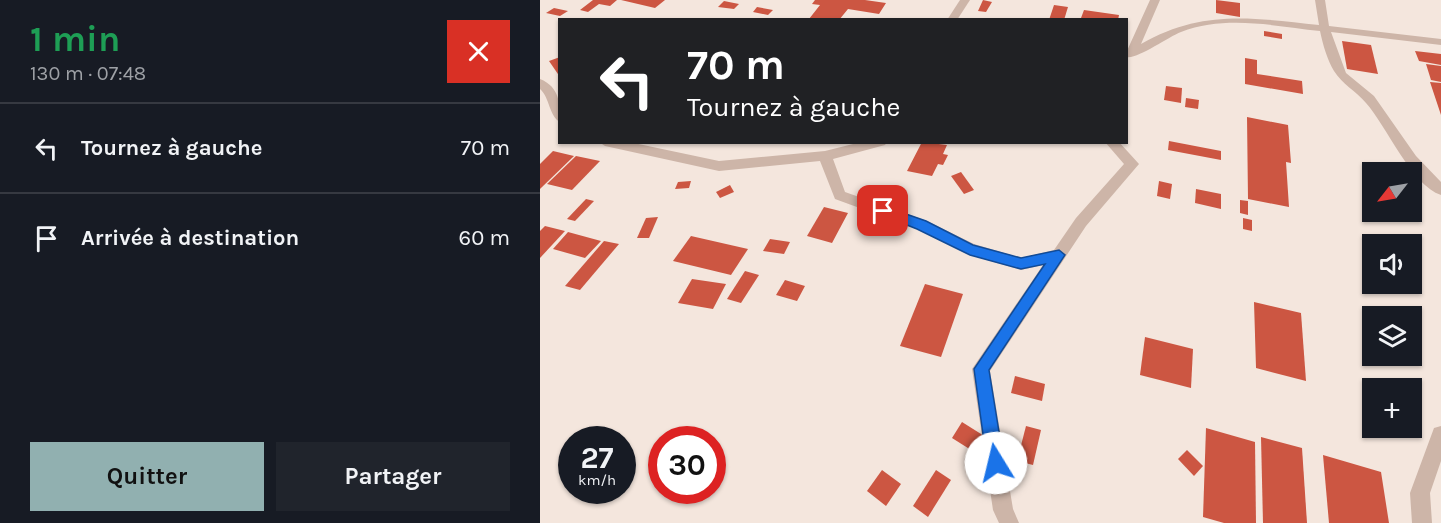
<!DOCTYPE html>
<html lang="fr">
<meta charset="utf-8">
<style>
:root{--surface:#171b24;--page:#20242c;--text:#f1f3f6;--muted:#9ea1a6;--line:#363941;--accent:#91b0b0}
body{margin:0;font-family:Karla,sans-serif;background:var(--page);color:var(--text);height:100vh;display:flex;flex-direction:column;font-size:22px;white-space:nowrap}
*{box-sizing:border-box;margin:0}
p{font-size:20px;color:var(--muted)}
.icon{flex:none;width:33px;height:33px;fill:none;stroke:currentColor;stroke-width:2;stroke-linecap:round;stroke-linejoin:round}
.map{position:relative;flex:1;overflow:hidden}
.drawer{display:flex;flex-direction:column;background:var(--surface);width:540px}
.drawer>*{flex:none}
.banner{position:absolute;left:18px;top:18px;width:570px;height:126px;border-radius:0px;box-shadow:0 2px 4px #0004;background:#202124;color:#fff;overflow:hidden}
.needle{width:39px;rotate:239deg}
.tools{position:absolute;left:822px;top:162px;display:grid;gap:12px}
.tools a{display:grid;place-items:center;width:60px;height:60px;border-radius:0px;background:var(--surface);box-shadow:0 2px 4px #0004;font-size:30px}
.speed{position:absolute;left:18px;top:426px;display:flex;gap:12px;font-size:30px;font-weight:700;text-align:center}
.speed>*{display:grid;place-content:center;width:78px;height:78px;border-radius:50%;background:var(--surface);box-shadow:0 2px 4px #0004;line-height:1}
.speed small{font-size:15px;font-weight:400}
.speed .limit{border:9px solid #d22;background:#fff;color:#111}
.pin{position:absolute;display:grid;place-items:center;width:51px;height:51px;color:#fff;margin:-26px;border-radius:12px;box-shadow:0 3px 9px #0006}
.me{position:absolute;width:66px;margin:-33px;rotate:351deg;stroke-linejoin:round;filter:drop-shadow(0 0 4px #0008)}
.turn{display:flex;align-items:center;gap:21px;height:126px;padding:0 30px;font-size:27px}
.turn .icon{width:78px;height:78px;stroke-width:2.5}
.turn b{display:block;font-size:42px;line-height:51px}
.round{display:grid;place-items:center;flex:none;width:63px;height:63px;border-radius:0px;background:var(--page)}
.summary{display:flex;align-items:center;justify-content:space-between;height:102px;padding:0 30px}
h1{font-size:36px;font-weight:700;line-height:45px;color:#1e9e55}
.primary-button{display:flex;gap:12px;margin-top:auto;padding:12px 30px}
.primary-button a{flex:1;height:69px;border-radius:0px;background:var(--accent);color:#111;font-size:24px;font-weight:700;line-height:69px;text-align:center}
.primary-button a+a{background:var(--page);color:var(--text)}
ul{padding:0;list-style:none}
li{display:flex;align-items:center;gap:18px;height:90px;padding:0 30px;border-top:2px solid var(--line)}
li div{flex:1}
li b{display:block;font-size:22px}
li em{font-style:normal}
main{display:flex;flex:1;min-height:0}
.map>svg:first-child{display:block}
</style>
<main>
<section class="drawer">
<div class="summary"><div><h1>1 min</h1><p>130 m · 07:48</p></div><a class="round" style="background:#d93025;color:#fff"><svg class="icon" aria-label="close" viewBox="0 0 24 24"><path d="M6 6l12 12M18 6L6 18"/></svg></a></div>
<ul>
<li><svg class="icon" aria-label="left" viewBox="0 0 24 24"><path d="M17 20v-9H6M10 6l-5 5 5 5"/></svg><div><b>Tournez à gauche</b></div><em>70 m</em></li>
<li><svg class="icon" aria-label="arrive" viewBox="0 0 24 24"><path d="M6 21V4h12l-3 4 3 4H6"/></svg><div><b>Arrivée à destination</b></div><em>60 m</em></li>
</ul>
<div class="primary-button"><a>Quitter</a><a>Partager</a></div>
</section>
<div class="map">
<svg width="901" height="523" viewBox="0 0 901 523">
<rect width="100%" height="100%" fill="#f4e6dd"/>
<g fill="#cc5642">
<path d="M53,0h24l-7,6 -11,-2 -11,8 -8,-2z"/>
<path d="M81,0h44l-10,8z"/>
<path d="M275,0h50l21,3 -7,11 -31,-5 -9,11 -30,-1 11,-14 -8,-1z"/>
<path d="M443,0l9,2 -6,10 -8,-1z"/>
<path d="M676,0l24,3v14l-24,-4z"/>
<path d="M184,1l15,3 -5,5 -16,-2z"/>
<path d="M514,5l14,2 -4,13h-15z"/>
<path d="M217,7l16,3 -5,5 -15,-3z"/>
<path d="M14,8l14,3 -8,5 -14,-3z"/>
<path d="M544,10l35,5 -1,5 -37,-2z"/>
<path d="M724,31l18,3v5l-18,-3z"/>
<path d="M802,41l29,4 7,29 -31,-5z"/>
<path d="M875,51l26,3v11l-22,-4z"/>
<path d="M20,57v20l-11,-16z"/>
<path d="M705,58l12,2v14l45,7 1,13 -58,-10z"/>
<path d="M886,64l15,2v16l-10,-2z"/>
<path d="M890,82l11,1v32z"/>
<path d="M626,86l16,2 -1,15 -17,-3z"/>
<path d="M646,98l13,2 -1,9 -13,-2z"/>
<path d="M707,117l41,8 3,38 -5,-1 3,45 -41,-8z"/>
<path d="M629,141l52,10v9l-53,-10z"/>
<path d="M382,142l25,3 -4,9 5,1 -5,10 -5,-1 -6,12 -25,-5z"/>
<path d="M13,151l21,5 -34,33v-25z"/>
<path d="M36,156l24,5 -28,29 -25,-6z"/>
<path d="M421,172l13,18 -10,4 -13,-18z"/>
<path d="M151,181l-2,7 -14,1 3,-7z"/>
<path d="M619,181l13,3 -2,15 -13,-3z"/>
<path d="M190,185l4,7 -14,6 -4,-6z"/>
<path d="M656,189l25,5v15l-26,-6z"/>
<path d="M46,199l8,2 -19,20 -8,-2z"/>
<path d="M700,200l8,1v14l-8,-2z"/>
<path d="M284,207l24,6 -16,30 -25,-7z"/>
<path d="M118,217l-9,21h-12l9,-20z"/>
<path d="M703,218l9,2v11l-9,-2z"/>
<path d="M5,226l20,5 -25,27v-27z"/>
<path d="M28,232l33,9 -16,17 -32,-9z"/>
<path d="M151,236l57,13 -17,26 -58,-14z"/>
<path d="M230,239l20,3 -6,12 -21,-3z"/>
<path d="M64,241l15,3 -39,46 -15,-4z"/>
<path d="M205,271l14,4 -18,28 -14,-4z"/>
<path d="M152,279l34,5 -13,25 -35,-6z"/>
<path d="M245,280l20,6 -8,15 -21,-6z"/>
<path d="M385,284l38,10 -22,63 -41,-11z"/>
<path d="M714,302l47,11 5,68 -50,-13z"/>
<path d="M605,337l48,12 -2,39 -51,-13z"/>
<path d="M475,376l30,8 -3,17 -31,-8z"/>
<path d="M422,422l27,17 -10,16 -27,-17z"/>
<path d="M486,426l15,4 -8,35 -16,-4z"/>
<path d="M666,428l49,14 1,81h-32l-21,-6z"/>
<path d="M721,437l41,11 5,75h-44z"/>
<path d="M647,450l16,16 -9,10 -16,-17z"/>
<path d="M783,455l58,17 8,51h-60z"/>
<path d="M342,470l19,14 -15,22 -19,-15z"/>
<path d="M396,470l15,10 -23,37 -15,-11z"/>
</g>
<g fill="none" stroke-linecap="round" stroke-linejoin="round">
<g fill="#cdb5a8" fill-rule="evenodd">
<path d="M420,0h10l-13,20h-10z"/>
<path d="M610,0h10l-19,44c61,-35 112,-26 178,-19l-4,-25h10l4,26 112,13v6l-110,-13 15,41 28,23 42,60 25,26v13c-29,-9 -55,-70 -75,-92 -10,-12 -24,-19 -32,-32 -7,-12 -11,-26 -14,-40 -46,-5 -94,-16 -139,1 -13,5 -43,27 -54,25l-1,-4z"/>
<path d="M0,79c20,8 20,25 20,43 -11,-6 -10,-24 -20,-33z"/>
<path d="M59,142h30l90,19 106,-10 36,-9h26l-2,3 -52,14 12,33 82,29 47,23 47,14 33,-8 22,-32 48,-54 -19,-22h14l20,22 -53,62 -96,145 23,138 6,14h-20l-6,-13 -21,-141 71,-104 -22,5 -51,-15 -53,-26 -82,-30 -15,-38 -101,10 -114,-25z"/>
<path d="M901,426v35l-11,32 2,30h-20l-2,-30 24,-65z"/>
</g>
</g>
<path fill="#1a73e8" stroke="#114b97" stroke-width="1.5" d="M343,206l43,15 47,24 48,13 38,-8 6,5 -76,115 15,93 -2,6 -6,2 -6,-2 -3,-6 -13,-94 71,-105 -24,5 -51,-14 -53,-26 -38,-15 -2,-3z"/>
</svg>
<div class="tools">
<a><svg class="needle" viewBox="-14 -14 28 28"><path d="M0-13l5 13h-10z" fill="#e53935"/><path d="M0 13l5-13h-10z" fill="#9ea1a6"/></svg></a>
<a><svg class="icon" aria-label="sound" viewBox="0 0 24 24"><path d="M4 9h4l5-4v14l-5-4H4zM17 9q2 3 0 6"/></svg></a>
<a><svg class="icon" aria-label="layers" viewBox="0 0 24 24"><path d="M12 4l9 5-9 5-9-5zM3 14l9 5 9-5"/></svg></a>
<a>+</a>
</div>
<div class="speed"><div>27<small>km/h</small></div><div class="limit">30</div></div>
<div class="pin" style="left:343px;top:211px;background:#d93025"><svg class="icon" aria-label="arrive" viewBox="0 0 24 24"><path d="M6 21V4h12l-3 4 3 4H6"/></svg></div>
<svg class="me" style="left:456px;top:463px" viewBox="-20 -20 40 40"><circle r="19" fill="#fff"/><path d="M0-13L10 11 0 6-10 11z" fill="#1a73e8"/></svg>
<div class="banner">
<div class="turn"><svg class="icon" aria-label="left" viewBox="0 0 24 24"><path d="M17 20v-9H6M10 6l-5 5 5 5"/></svg><div><b>70 m</b>Tournez à gauche</div></div>
</div>
</div>
</main>
